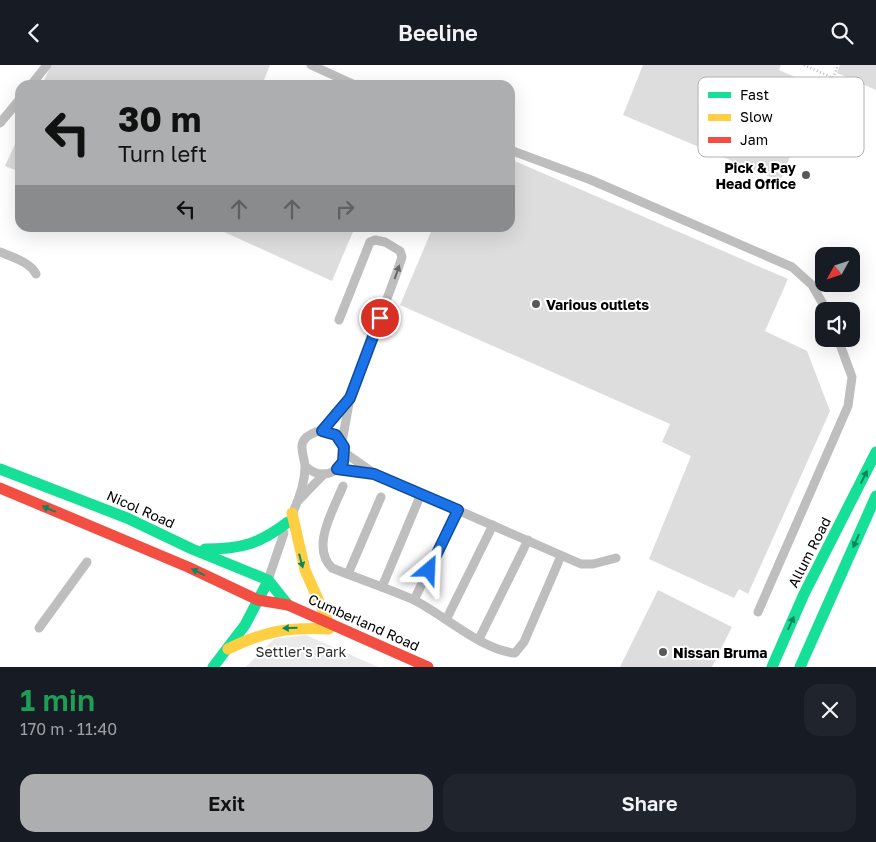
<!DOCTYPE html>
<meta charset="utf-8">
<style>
:root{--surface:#171b24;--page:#20242c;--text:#f1f3f6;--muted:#9ea1a6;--accent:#adaeaf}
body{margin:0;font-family:"Golos Text",sans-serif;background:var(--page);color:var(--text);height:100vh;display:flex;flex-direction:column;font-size:19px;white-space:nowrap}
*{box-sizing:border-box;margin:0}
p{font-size:16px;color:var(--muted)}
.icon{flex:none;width:28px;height:28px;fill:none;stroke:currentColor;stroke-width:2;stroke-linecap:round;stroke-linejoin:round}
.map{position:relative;height:602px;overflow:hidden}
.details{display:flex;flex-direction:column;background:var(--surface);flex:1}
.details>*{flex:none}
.hud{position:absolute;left:15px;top:15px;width:500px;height:152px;border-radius:15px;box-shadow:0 5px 20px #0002;background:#adaeaf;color:#111;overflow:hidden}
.needle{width:32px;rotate:230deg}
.fabs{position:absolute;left:815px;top:182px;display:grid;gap:10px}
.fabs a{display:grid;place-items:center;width:45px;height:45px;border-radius:10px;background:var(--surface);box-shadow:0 5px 20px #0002;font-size:25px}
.pin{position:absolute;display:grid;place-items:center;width:42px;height:42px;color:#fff;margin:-21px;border:2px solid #fff;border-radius:50%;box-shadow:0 1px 5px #0007}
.me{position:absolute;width:55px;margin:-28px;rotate:26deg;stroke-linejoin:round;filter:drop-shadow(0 0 4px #0008)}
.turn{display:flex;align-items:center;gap:18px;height:105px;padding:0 20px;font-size:22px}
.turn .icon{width:65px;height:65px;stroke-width:2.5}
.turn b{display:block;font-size:35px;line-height:42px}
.lanes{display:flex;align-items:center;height:48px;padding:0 20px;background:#0003;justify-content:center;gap:25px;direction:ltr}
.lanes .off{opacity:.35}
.round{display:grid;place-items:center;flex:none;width:52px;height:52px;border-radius:15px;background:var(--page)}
.overview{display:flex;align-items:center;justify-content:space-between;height:85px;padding:0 20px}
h1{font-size:30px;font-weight:600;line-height:38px;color:#1e9e55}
.button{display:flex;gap:10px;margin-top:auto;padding:10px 20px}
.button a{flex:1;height:58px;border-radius:15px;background:var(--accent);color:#111;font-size:20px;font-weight:600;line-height:58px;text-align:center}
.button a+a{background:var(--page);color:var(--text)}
header{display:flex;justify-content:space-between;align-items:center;height:65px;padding:0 20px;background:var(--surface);font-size:22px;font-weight:600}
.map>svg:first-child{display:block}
</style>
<header><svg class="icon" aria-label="back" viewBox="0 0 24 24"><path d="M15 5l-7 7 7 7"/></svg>Beeline<svg class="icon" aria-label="search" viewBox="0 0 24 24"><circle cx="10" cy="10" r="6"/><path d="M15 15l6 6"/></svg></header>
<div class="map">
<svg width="876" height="602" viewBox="0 0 876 602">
<rect width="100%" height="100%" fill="#fff"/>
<path fill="#eaeaea" d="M306,570l72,32h-132l28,-28z"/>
<g fill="#ddd">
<path d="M51,0h219l-8,20h-220z"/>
<path d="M643,0h138l-2,5 16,7 -2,4 24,10 -37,90 -157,-66z"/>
<path d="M840,0h36v25l-39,-17z"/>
<path d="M20,68v39l-15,-6z"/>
<path d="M510,94l278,120 -23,52 42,20 23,60 -82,183 -9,-5 -5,9 -85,-39 42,-103 -29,-14 8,-18 -270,-119 33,-78h77z"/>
<path d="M213,162h142l-23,54z"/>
<path d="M658,525l74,37 -20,40h-92z"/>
</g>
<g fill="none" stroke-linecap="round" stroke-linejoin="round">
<g stroke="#b8b8b8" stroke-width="2.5" stroke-dasharray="1 2.5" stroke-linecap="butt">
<path d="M804,0l45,20"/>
<path d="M833,13l5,-13"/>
</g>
<g stroke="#bebebe" stroke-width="9">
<path d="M311,0l44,20"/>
<path d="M31,20l16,-20"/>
<path d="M0,58l20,-24"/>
<path d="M510,85l81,30 201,87 20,18 15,26"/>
<path d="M0,187c12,5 30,10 36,22"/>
<path d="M339,255l31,-78 5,-2 10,2 15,9 2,6 -4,12 -48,129 -8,44"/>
<path d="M323,366l27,-33"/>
<path d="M345,388l30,21 206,90h12l23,-6"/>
<path d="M337,404l37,5"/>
<path d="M343,421c-9,23 -33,61 -11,82 27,11 55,20 82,32 30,15 69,51 101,53l9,-11 37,-86"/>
<path d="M298,436l26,-27"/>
<path d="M293,447c6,-13 12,-31 12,-45 0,-12 -12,-27 11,-35 6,-2 13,-1 18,2 27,17 -2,57 -29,32"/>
<path d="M348,509l33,-77"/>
<path d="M268,515l16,-47"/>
<path d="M382,522l39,-93"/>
<path d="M414,535l44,-90"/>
<path d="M758,547l90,-206 4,-29 -14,-38"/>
<path d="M447,553l46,-93"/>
<path d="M39,563l48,-66"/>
<path d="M479,574l49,-99"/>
</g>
<g stroke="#16e098" stroke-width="11">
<path d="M0,404l127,49 65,31 76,31 20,25"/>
<path d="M205,484c37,0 54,-5 83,-27"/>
<path d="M213,602l32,-42 21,-40"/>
<path d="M772,602l32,-73 72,-142"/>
<path d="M800,602l76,-171"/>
</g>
<g stroke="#ffcf43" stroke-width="11">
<path d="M292,448l13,57 24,54"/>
<path d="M228,584c36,-18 61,-22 101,-20"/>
</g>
<path stroke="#f24e42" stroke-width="11" d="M0,423l188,79 70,33 30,5 140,62"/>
</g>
<defs><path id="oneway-solid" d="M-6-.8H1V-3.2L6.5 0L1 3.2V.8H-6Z" transform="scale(1.25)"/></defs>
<use fill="#686868" href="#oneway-solid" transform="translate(397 207) rotate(-71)"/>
<g fill="#0d865b">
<use href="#oneway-solid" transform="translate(864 412) rotate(-64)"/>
<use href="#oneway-solid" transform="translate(49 444) rotate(-157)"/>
<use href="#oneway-solid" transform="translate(856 476) rotate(114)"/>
<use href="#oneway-solid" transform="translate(301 496) rotate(75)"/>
<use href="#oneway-solid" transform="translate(198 507) rotate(-154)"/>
<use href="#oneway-solid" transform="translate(791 558) rotate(-66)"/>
<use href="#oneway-solid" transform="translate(290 563) rotate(179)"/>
</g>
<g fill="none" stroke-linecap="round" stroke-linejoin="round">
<defs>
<path id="route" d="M380,253l-30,80 -28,33 14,4 8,12 -1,15 -6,7 37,5 84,36 -29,60"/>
</defs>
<use href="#route" stroke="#114b97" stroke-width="12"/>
<use href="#route" stroke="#1a73e8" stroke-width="9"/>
</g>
<g fill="#595959" stroke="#fff" stroke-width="2">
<circle cx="806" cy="110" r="5"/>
<circle cx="536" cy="239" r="5"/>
<circle cx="663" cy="587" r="5"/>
</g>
<g text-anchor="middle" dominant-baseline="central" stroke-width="4" stroke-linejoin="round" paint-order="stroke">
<g font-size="14" font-weight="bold" fill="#000" stroke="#fff" text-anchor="start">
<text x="796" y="102" text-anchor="end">Pick &amp; Pay<tspan x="796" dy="16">Head Office</tspan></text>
<text x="546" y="239">Various outlets</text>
<text x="673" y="587">Nissan Bruma</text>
</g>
<g font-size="14" fill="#000" stroke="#fff">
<text transform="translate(141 444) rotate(24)">Nicol Road</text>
<text transform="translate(809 487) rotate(-63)">Allum Road</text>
<text transform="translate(364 557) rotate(24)">Cumberland Road</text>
</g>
<g font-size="14" fill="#303030" stroke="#fff">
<text x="301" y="586">Settler's Park</text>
</g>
</g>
<rect x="698" y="12" width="166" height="80" rx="8" fill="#fff" stroke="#b2b2b2" stroke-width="1"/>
<rect x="708" y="27" width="23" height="6" fill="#16e098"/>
<rect x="708" y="49" width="23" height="7" fill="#ffcf43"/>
<rect x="708" y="72" width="23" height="6" fill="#f24e42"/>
<g font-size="14" fill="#000">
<text x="740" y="35">Fast</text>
<text x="740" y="57">Slow</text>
<text x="740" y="80">Jam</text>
</g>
</svg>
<div class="fabs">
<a><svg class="needle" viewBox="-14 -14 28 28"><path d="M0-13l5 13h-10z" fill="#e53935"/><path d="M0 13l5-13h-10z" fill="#9ea1a6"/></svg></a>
<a><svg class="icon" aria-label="sound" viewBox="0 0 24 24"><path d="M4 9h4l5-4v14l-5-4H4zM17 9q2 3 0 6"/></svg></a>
</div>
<div class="pin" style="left:380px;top:253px;background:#d93025"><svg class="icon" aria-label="arrive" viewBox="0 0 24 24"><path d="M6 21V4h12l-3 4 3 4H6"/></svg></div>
<svg class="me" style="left:429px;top:505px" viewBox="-20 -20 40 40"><path d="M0-17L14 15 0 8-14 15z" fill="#1a73e8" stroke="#fff" stroke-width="4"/></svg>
<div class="hud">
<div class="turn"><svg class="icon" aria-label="left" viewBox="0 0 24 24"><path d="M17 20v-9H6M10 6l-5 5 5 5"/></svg><div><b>30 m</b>Turn left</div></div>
<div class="lanes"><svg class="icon" aria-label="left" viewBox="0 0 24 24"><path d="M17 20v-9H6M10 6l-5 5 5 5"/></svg><svg class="icon off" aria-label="ahead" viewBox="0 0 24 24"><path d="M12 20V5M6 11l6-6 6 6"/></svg><svg class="icon off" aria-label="ahead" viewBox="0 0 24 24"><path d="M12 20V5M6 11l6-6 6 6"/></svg><svg class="icon off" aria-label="right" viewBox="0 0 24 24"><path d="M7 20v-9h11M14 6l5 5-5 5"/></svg></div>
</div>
</div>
<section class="details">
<div class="overview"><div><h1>1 min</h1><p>170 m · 11:40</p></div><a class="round"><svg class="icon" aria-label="close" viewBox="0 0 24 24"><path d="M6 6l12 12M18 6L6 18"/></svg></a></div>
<div class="button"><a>Exit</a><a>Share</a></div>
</section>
